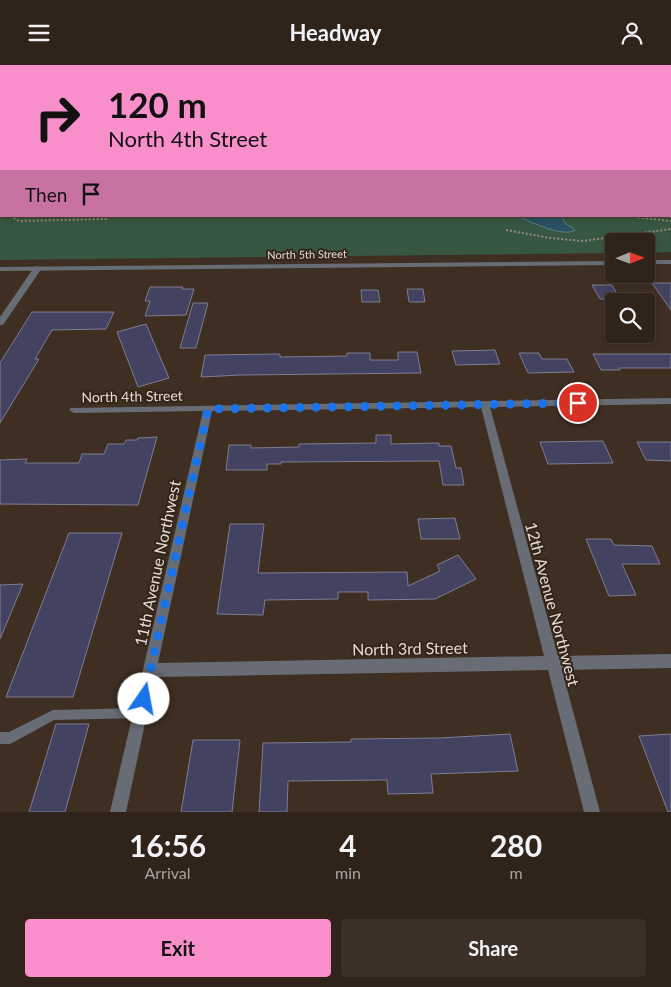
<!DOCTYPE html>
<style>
:root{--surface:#2f231a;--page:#3b2f27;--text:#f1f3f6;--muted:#a7a4a2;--line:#4a4039;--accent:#f98fca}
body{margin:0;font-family:Lato,sans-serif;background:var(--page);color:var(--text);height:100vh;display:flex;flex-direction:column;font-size:19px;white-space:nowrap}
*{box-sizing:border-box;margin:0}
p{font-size:16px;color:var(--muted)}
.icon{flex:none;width:28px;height:28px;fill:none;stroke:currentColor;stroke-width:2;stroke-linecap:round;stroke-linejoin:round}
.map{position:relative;height:747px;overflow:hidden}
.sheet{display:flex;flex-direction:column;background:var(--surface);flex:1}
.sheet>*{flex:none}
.banner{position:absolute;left:0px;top:0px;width:671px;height:152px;box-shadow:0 2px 8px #0003,0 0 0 1px var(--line);background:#f98fca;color:#111;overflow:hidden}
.needle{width:32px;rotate:89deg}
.buttons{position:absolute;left:605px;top:168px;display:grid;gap:10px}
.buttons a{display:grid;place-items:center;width:50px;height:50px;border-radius:5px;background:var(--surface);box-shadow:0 2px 8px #0003,0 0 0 1px var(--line);font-size:25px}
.pin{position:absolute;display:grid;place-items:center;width:42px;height:42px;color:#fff;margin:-21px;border:2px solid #fff;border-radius:50%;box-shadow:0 1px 5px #0007}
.me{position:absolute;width:55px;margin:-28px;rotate:12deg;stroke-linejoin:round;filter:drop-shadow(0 0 4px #0008)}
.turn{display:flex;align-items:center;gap:18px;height:105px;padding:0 25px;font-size:22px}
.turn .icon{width:65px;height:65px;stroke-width:2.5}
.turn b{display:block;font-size:35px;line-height:42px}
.then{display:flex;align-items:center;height:48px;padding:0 25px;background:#0003;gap:10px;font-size:19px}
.eta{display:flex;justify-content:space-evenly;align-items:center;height:85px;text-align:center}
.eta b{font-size:30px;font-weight:700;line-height:35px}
.action{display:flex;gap:10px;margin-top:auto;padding:10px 25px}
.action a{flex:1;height:58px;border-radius:5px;background:var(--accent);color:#111;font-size:20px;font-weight:700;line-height:58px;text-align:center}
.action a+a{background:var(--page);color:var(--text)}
header{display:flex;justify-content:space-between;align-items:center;height:65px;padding:0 25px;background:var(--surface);font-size:22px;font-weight:700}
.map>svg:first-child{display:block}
</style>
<header><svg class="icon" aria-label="menu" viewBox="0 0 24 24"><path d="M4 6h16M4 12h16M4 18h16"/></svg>Headway<svg class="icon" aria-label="person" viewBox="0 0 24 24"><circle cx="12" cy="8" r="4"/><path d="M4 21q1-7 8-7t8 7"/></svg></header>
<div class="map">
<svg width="671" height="747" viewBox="0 0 671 747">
<rect width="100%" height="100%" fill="#3f2f23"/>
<path fill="#385742" d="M0,0h644l-643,1v150h669v-123l1,159 -25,1v-12h-32v12l-614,7z"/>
<path fill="#2a5262" stroke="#627b84" d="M518,151h44l3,7 10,7c-11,8 -45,-8 -57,-14z"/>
<g fill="#444261" stroke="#7e7d91">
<path d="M652,218h19v27z"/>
<path d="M592,220h20l8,14h-20z"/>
<path d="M150,222h33l-1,2h12l-8,26 -41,1 5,-15h-5z"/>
<path d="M407,224h16l2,13h-16z"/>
<path d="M361,225h17l2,12h-18z"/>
<path d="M193,238h15l-12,45h-16z"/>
<path d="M32,247h82l-8,17 -54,1 -17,29h4l-39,64v-60z"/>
<path d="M146,259l23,54 -31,9 -21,-55z"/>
<path d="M495,285l5,14 -44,1 -4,-14z"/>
<path d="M398,287h19l4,21 -180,2 -40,2 4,-22 75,-1v3l67,-1v-3h23v7h28z"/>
<path d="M519,288h20l3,6h25l7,13 -46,1z"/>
<path d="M593,289h78v14h-52l1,2h-19z"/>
<path d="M376,370h15v9l48,-1v3h12l5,22h5l3,17h-21l-4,-24 -158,1v2h-14v6h-41l3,-25h22v3l48,-1v-3l77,-1z"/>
<path d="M157,372l-19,68 -138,-1v-44l27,-1 -2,4h54l3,-9h22l4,-10h16l2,-4h11l1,-2z"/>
<path d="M603,376l10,22 -65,1 -8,-22z"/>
<path d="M637,377h34v19l-25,-1z"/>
<path d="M455,453l5,21h-39l-3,-20z"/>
<path d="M230,459h34l-6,49 149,-1 1,14 32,-15 -3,-6 21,-10 18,24 -41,20 -67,1v-8h-30v7l-73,1 -2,15 -46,-1z"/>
<path d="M69,468h53l-49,164h-67z"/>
<path d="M586,474h25l3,6 38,1 8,18h-38l14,31 -27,1z"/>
<path d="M23,519l-23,55v-54z"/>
<path d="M56,659h33l-24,88h-36z"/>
<path d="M510,669l8,37 -87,3 2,19 -45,1 -1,-14 -99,1 -1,31h-28l4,-69 88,-1v-3l89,-1z"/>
<path d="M671,669v78h-3l-29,-76z"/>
<path d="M193,675h47l-8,72h-51z"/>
</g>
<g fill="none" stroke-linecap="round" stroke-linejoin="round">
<path stroke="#96887f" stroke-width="1" stroke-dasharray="2 2" stroke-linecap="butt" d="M497,0l4,1"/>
<g stroke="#96887f" stroke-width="2" stroke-dasharray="2 2" stroke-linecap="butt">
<path d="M10,151l9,5 89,-2"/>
<path d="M634,152l37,4"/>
<path d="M506,165l44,8 33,3 88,-12"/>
</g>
<path fill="#686d75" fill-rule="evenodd" d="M141,643l4,1 1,4 -1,4 -4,1 -87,2 -40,22 -4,2h-10v-12h9l44,-22z"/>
<g fill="#686d75" fill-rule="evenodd">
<path d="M35,201l7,2 -39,57h-3v-8z"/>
<path d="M671,333v6l-181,3 68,249 113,-2v14l-109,2 38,142h-16l-36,-142 -393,7 -29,135h-16l93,-401 -129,2 -5,-3 2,-2zM481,342l63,249 -386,7 54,-252z"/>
</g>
<g fill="#686d75" fill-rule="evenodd">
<rect x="646" y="195" width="25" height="4"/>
<path d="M614,196v4l-614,6v-4z"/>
</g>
</g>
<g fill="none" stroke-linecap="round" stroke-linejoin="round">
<path stroke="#1a73e8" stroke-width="9" stroke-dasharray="0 16.2" d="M144,634l64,-290 370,-6"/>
</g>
<g text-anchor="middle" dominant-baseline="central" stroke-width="4" stroke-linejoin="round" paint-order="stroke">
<g font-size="11" fill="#e6dbd4" stroke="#342519">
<text transform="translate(307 189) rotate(-1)">North 5th Street</text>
</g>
<g font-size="14" fill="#e6dbd4" stroke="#342519">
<text transform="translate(132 331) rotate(-1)">North 4th Street</text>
</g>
<g font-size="16" fill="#e6dbd4" stroke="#342519">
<text transform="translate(157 498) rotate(-78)">11th Avenue Northwest</text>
<text transform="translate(553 539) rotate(75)">12th Avenue Northwest</text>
<text transform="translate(410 583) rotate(-1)">North 3rd Street</text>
</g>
</g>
</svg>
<div class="buttons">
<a><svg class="needle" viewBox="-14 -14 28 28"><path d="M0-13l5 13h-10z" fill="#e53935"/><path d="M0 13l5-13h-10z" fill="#a7a4a2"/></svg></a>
<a><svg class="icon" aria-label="search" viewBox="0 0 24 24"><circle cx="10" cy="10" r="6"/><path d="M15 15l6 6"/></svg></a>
</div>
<div class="pin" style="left:578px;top:338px;background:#d93025"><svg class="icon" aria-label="arrive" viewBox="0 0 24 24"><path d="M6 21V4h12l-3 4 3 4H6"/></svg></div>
<svg class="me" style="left:144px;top:634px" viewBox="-20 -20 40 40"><circle r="19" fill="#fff"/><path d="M0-13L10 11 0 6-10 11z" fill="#1a73e8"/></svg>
<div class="banner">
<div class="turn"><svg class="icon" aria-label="right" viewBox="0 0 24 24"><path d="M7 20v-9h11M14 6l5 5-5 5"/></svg><div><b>120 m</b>North 4th Street</div></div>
<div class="then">Then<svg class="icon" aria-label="arrive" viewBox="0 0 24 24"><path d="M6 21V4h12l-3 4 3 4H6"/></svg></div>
</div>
</div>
<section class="sheet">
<div class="eta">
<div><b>16:56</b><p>Arrival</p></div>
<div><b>4</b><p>min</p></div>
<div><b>280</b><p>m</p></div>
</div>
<div class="action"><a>Exit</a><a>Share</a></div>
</section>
